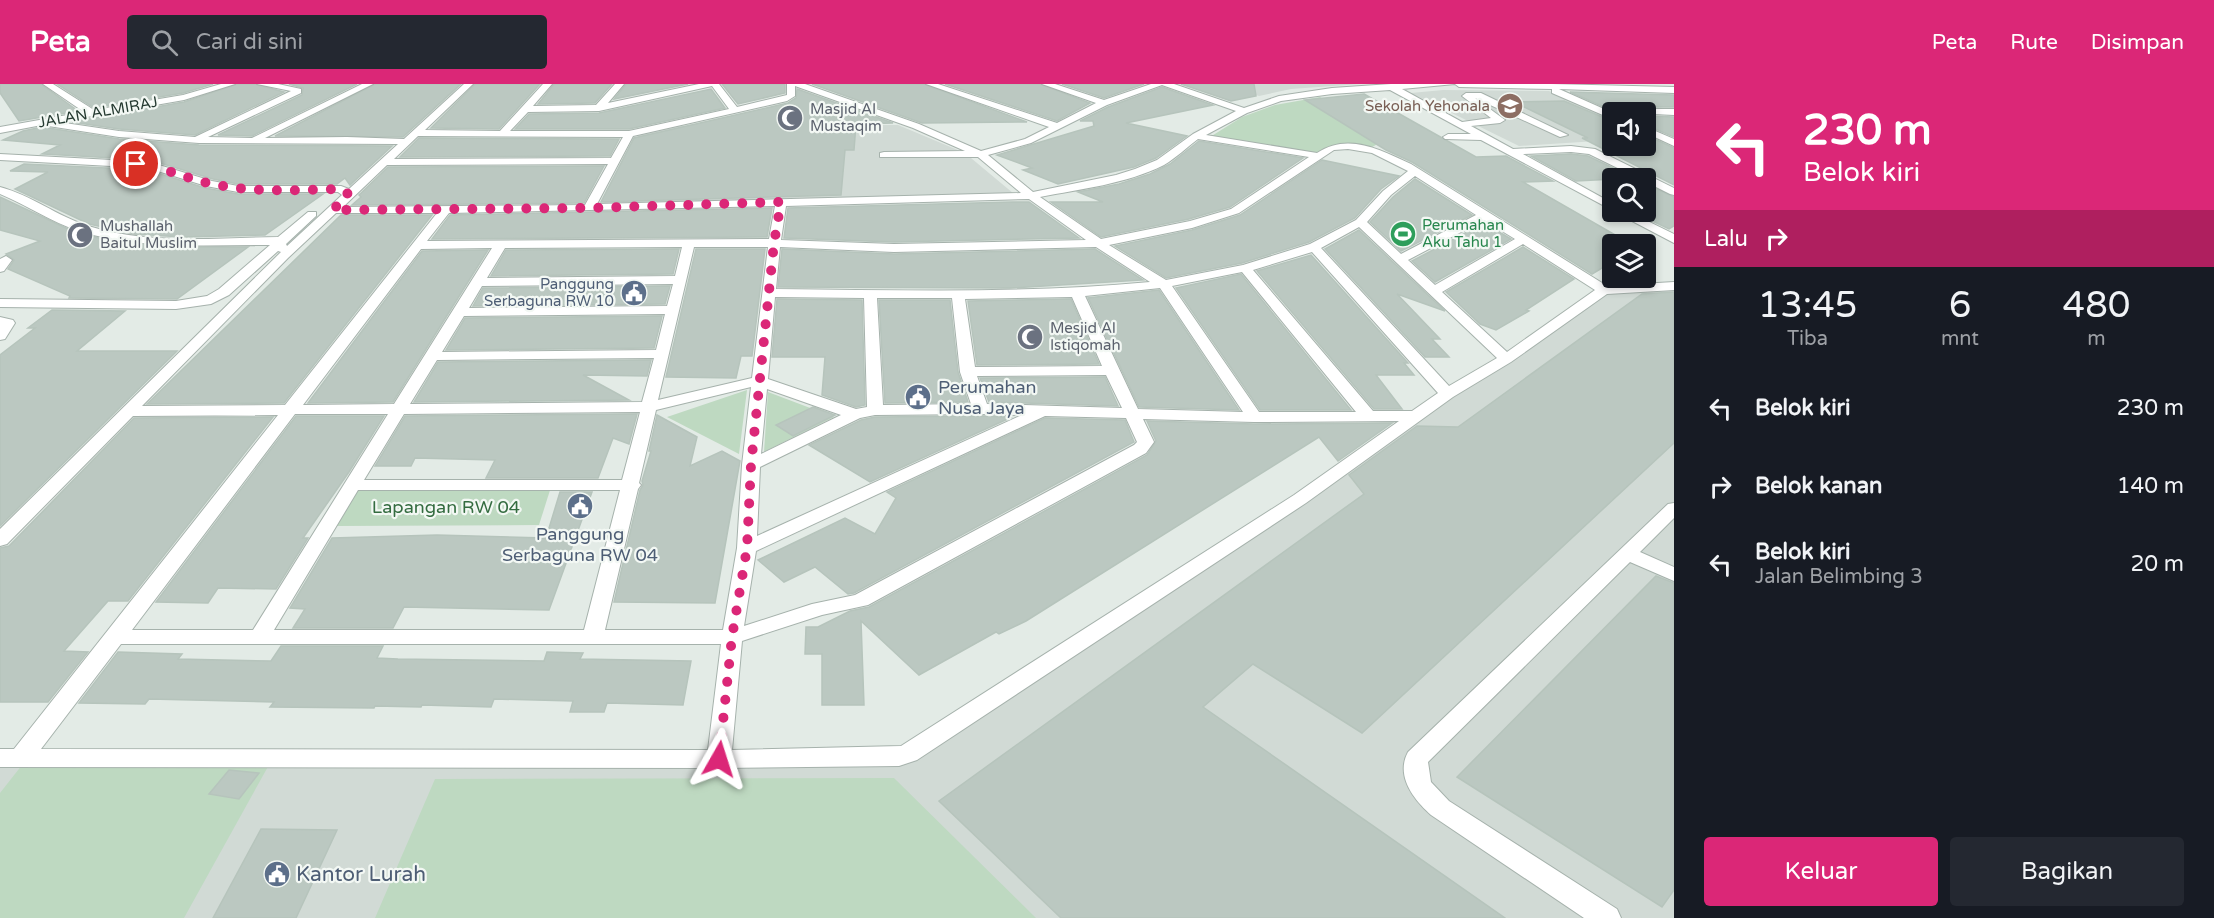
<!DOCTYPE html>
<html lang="id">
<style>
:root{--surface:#171b24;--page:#242831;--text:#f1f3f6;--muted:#9ea1a6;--accent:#db2777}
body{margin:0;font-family:"Varela Round",sans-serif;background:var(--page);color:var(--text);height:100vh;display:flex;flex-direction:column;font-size:22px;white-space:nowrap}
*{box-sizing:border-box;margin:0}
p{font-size:20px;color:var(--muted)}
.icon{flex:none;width:33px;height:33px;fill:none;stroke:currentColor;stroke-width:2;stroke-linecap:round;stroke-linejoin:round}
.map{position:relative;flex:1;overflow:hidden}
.sheet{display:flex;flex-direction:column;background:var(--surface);width:540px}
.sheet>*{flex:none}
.top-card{background:#db2777;color:#fff;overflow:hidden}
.controls{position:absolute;left:1602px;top:18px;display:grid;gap:12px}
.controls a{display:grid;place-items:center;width:54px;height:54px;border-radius:6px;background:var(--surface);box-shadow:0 3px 9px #0003;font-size:30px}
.pin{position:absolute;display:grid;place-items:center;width:51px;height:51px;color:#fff;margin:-26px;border:3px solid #fff;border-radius:50%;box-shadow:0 2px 6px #0007}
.me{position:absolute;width:66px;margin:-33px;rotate:6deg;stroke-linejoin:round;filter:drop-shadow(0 0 4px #0008)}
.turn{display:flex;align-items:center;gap:21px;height:126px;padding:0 30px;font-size:27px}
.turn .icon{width:78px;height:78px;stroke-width:2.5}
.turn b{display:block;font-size:42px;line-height:51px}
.then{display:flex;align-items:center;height:57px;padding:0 30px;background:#0003;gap:12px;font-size:22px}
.eta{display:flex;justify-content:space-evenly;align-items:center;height:102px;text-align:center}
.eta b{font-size:36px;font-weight:600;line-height:42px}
.action{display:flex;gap:12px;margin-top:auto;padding:12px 30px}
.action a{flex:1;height:69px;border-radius:6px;background:var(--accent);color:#fff;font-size:24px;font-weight:600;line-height:69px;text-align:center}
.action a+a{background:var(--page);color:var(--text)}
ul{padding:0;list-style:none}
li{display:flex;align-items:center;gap:18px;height:78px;padding:0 30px}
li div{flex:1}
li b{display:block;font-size:22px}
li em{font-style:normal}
header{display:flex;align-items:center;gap:36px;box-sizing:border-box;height:84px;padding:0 30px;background:var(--accent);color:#fff}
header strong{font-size:28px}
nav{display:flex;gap:33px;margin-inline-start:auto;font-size:21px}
.search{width:420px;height:54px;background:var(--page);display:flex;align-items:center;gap:15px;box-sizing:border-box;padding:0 21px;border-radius:6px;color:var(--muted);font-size:22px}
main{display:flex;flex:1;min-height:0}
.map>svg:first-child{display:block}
</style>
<header>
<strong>Peta</strong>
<div class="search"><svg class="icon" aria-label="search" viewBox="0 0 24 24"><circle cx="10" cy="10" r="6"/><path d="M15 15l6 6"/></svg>Cari di sini</div>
<nav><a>Peta</a><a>Rute</a><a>Disimpan</a></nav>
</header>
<main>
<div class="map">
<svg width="1674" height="834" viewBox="0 0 1674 834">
<rect width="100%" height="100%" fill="#e3ebe6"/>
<g fill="#d1dad5">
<path d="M1225,0h135l-69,5 -32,7z"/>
<path d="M1443,6l106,1 63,28v21l-93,6 -108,-53z"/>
<path d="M898,41l67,28 55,46 -417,6 37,-73 23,-6z"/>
<path d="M1674,202v632h-1674v-160l899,-1 705,-467z"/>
</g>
<g fill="#bed9c1">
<path d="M1320,13l69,40 -20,12 -37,-3 -13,10 -109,-19 32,-20 33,-12z"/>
<path d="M747,306l-8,64 -72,-37z"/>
<path d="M768,308l66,25 -70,35z"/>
<path d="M551,403l-12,38 -203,1 22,-37z"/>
<path d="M26,676l244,3 -86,155h-184v-125z"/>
<path d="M894,694l142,140h-661l60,-139z"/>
</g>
<g fill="#bbc8c1" stroke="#b6c4bc" stroke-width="1.5">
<path d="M0,0h41l37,27 -59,10 -19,-28z"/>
<path d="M57,0h156l-30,9 -89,15z"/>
<path d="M237,0h18l29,8 -89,43 -76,-6 -47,-7 112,-20z"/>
<path d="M289,0h68l-105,52 -34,-1 84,-40 1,-7z"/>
<path d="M375,0h86l-58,53 -128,-1z"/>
<path d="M475,0h65l-41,45 -68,-1z"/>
<path d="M554,0h58l-17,19 -57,1z"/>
<path d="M626,0h62l-74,15z"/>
<path d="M722,0h63v9l-47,11z"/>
<path d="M812,0h112l103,38 -105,1z"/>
<path d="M945,0h95l50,19 -33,18z"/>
<path d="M1062,0h82l-40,14z"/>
<path d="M1181,0h73l2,12 -25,5z"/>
<path d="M1162,3l51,18 -87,18 61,13 -31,22 -22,9 -76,17 -35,-14 9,-2 -35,-13 97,-29 -1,-5h-13l28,-14z"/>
<path d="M711,5l14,19 -96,21h-114l14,-15 70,-1z"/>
<path d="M797,5l96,34 -37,1 -2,26h-9l-4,45 -240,7 33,-64 154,-35 8,-5z"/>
<path d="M1570,8l104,3v12h-70z"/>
<path d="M1364,10l112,63 30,-1 47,25 -30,1 108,62h-19v18l-20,12 -180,-112 -26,-12 -81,-50z"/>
<path d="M1564,17l48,20v25h34v-11l28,13v37l-92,-47h6l-74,-36z"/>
<path d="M1646,32l28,1v20l-28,-12z"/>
<path d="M42,43l77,12 80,6 193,1 -42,39 -5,-7 -8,6h-99l-25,-5 -63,-19 -108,-6 18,-9 -57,-5 20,-9z"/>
<path d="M419,54l200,1 -9,17 -210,1z"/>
<path d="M1199,57l104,17 -73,49 -41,12 -88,18 -50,-35h52l-25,-10 41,-8 31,-10 20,-10z"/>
<path d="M1571,70l17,2 46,22 -58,3 -45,-25z"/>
<path d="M1322,76l77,16 -18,13 -26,29 -46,24 -67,21 -76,15 -51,-32 77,-16 48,-15z"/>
<path d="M24,80l124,6 57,18 33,6h85l-58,41 -83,2 -47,-3 -46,-10 -74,-35 33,-17 -38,-1z"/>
<path d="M604,82l-20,37 -232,2 9,-8 -2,-2 29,-28z"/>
<path d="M1415,95l57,36 -71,36 -31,-29 23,-25z"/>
<path d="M1646,100l28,13v29l-5,3 -23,-11z"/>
<path d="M0,113l68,32 34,10 72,8h74l-71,52 -108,-1 1,-2 -62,-27 6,-9 -8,-6 34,-13 -40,-11z"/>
<path d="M1012,118h17l50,36 -185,4 -110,-4 4,-30z"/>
<path d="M772,124l-5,29 -335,2 18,-24z"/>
<path d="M341,131h91l-148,188 -137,1z"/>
<path d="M1484,139l27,16 -76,43 -23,-21z"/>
<path d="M1359,146l86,81 -48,-17 43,45h-8l17,18h-24l-100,-108z"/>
<path d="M1523,163l51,32 -48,31 3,1 -33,19 -16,-6 -34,-32z"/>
<path d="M679,165l-6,25 -182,2 15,-26z"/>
<path d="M696,165h69l-13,107h-11l-5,22 -70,-1z"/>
<path d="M782,165l112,5 201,-5 48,31 -133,8 -232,-1z"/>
<path d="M488,166l-95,152 -85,1 114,-152z"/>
<path d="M1311,171l97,108h-4l10,12h-38l26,34h-28l-117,-138z"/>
<path d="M1241,190l110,136h-91l-84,-122z"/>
<path d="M670,202l-5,18 -192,2 10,-18z"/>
<path d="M1159,206l80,120 -100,-3 -51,-109z"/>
<path d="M1674,208v151l-312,290 -109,-69 -50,43 302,211h-444l-122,-117 425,-307 -15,-19 68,-49 41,1 184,-133z"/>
<path d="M777,215l85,1 3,105 -9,2 -34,-12 3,-38h-53z"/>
<path d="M1071,215l28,65 -122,1 -9,-64z"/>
<path d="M879,216h71l8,72 10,30 -83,1z"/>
<path d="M52,226l73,1 -48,40h100l-177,175v-171l35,-27h-7z"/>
<path d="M662,232l-8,32 -208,2 19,-32z"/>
<path d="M651,276l-4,16 -64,-1 46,25 -215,2 24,-40z"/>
<path d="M1105,293l13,29 -129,-4 -9,-24z"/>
<path d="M813,323l22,8 -42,21 -17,-11z"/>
<path d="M637,330l-8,30 -16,-6 -15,40h-112l9,-18 -80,-2 -4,8h-36l30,-50z"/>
<path d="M657,331l40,22 -7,29 32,-15 18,10 -25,142 -101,-1 26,-112 3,-5 -1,-4 9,-30h-2z"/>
<path d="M296,332h88l-35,56 -46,66h5l-32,51 -58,-1 -10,15 -52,-1z"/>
<path d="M273,333l-145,184h-20l-44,50 24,1 -40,50h-48v-154l9,-2 125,-128z"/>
<path d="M875,333l106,-1 31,1 -142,65 -61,-37 52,-25z"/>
<path d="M1045,334l80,2 9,22 -280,151 -6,1 -33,-27 -31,15 -26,-22 87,-42 30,16 21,-36 -9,-6z"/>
<path d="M1147,337l107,3 138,-1 -54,38 -19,-24 -293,184 -27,13 -3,-2 -77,43 -58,-54 3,84h-42v-51h-17l1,-27h12l32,-16 19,-4 278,-152 9,-14z"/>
<path d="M560,408h32l-43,118 -145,-3 -11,21h-100l12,-19 -15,-1 42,-70 105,-3 109,3z"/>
<path d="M1656,492l18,7v307l-12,17 -205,-130z"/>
<path d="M281,562h102l-6,12 21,1 146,2 3,-9 36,1 -3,6 111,2 -8,44 -76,-2 -3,9h-34l3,-11 -79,-2 -3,8 -69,-2 -1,2 -46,-1 -1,2 -104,-1 4,-5 -125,-3 -4,5 -66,-1 39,-51 64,2 -4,5 93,2z"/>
<path d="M229,686l30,3 -20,26 -30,-5z"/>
<path d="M261,745l76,1 -41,88h-83z"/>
</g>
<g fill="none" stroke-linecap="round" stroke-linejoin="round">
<defs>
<g id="minor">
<path d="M43,0h10l41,26 89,-15 38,-11h14l-51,16 -126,22 61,9 76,6 96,-46 -34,-7h21l23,5v4l-93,44 44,1 110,-54h11l-108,54 82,-1 57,2 60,-55h9l-48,46 75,1 43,-47h9l-19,22 63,-1 19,-21h9l-16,19 91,-19h20l18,23 50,-12v-11h18l114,40 62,27 44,-12 24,-12 -123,-43h12l119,39 39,-20 -54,-19h13l49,16 47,-16h23l70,24 35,-12 53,-8 59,-4h160l123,3v6l-115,-4 45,20h70v6l-62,-3v7l-60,-26v-4l-93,-2 -4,-3 -53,5 60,33 29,-4 -29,-22 4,-3h15l87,42 -8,2 -85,-39 30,22 -5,3 -29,3 42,23 58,-3 24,3 79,39v7l-4,-1 -24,-12v-4h-8l-49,-24 -18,-2 -48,2 89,49v7l-131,-70 -36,-1 -2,-2 5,-3h23l-81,-44 -58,4 -51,7 -34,12 -41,22 111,18c31,-21 64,-3 94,11l196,122 67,-4v8l-67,4 -96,68 -58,35 -147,106 -389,257 -18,6 -180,2 -719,-1v-18h14l264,-334 -145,1 -126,128 -7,2v-17l281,-277 -3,-1 -49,44 -18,9 -35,5 -176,-2v-8l176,2 31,-5 12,-7 51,-44c-64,0 -129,5 -191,-14 -28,-9 -52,-26 -79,-37v-7c31,8 57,29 88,39 61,19 127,12 190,11l30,-25h8v4l-30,28 1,2 55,-51 -4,-3h-100l-32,-6 -58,-18 -148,-8v-6l149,8 63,19 26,5h103l8,3 49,-45 -199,-1 -80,-6 -77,-12 -42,8v-6l84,-15zM1162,1l74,26 -43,23 -36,26 -22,9 -19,6 -83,17 -45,-37 43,-12 76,-38zM712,2l17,23 -100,22h-119l18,-19 71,-1zM795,2l118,42 52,23 -81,1 -4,1v4h98l43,36 -424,11 36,-68 154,-35 8,-5zM418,52l205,1 -12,21 -217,1zM1198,55l111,18 -78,52 -41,12 -89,18 -61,-42c41,-8 86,-13 124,-32 12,-7 23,-18 34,-26zM1348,65l24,4 36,18 -25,20 -27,29 -46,24 -67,21 -77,15 -57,-35 83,-17 47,-15 95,-63zM608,80l-23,41 -242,2 44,-42zM1415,92l61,39 -75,39 -34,-32 24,-27zM1029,115l57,41 -192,4 -113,-4 5,-34zM775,122l-6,33 -342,2 22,-28zM336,129h101l-152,192 -143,1 146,-148zM1484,136l31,19 -80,46 -27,-25zM1359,143l138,131 -48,28 -128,-138zM1523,160l72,46 -88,62 -65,-60zM682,163l-7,29 -188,2 18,-30zM694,163h74l-16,131 -94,22zM780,163l114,5 202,-5 54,35c-125,12 -249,8 -374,7zM492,164l-98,156 -91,1 118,-156zM1312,168l126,141 -26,18h-39l-120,-141zM1242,188l114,140h-97l-87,-126zM673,200l-6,22 -198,2 13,-22zM1160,204l83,124 -105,-3 -53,-113zM775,213l89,1 3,109 -11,2 -88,-30zM1072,213l30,69 -127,1 -10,-68zM877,214h75l8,74 11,32 -88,1zM665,230l-9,36 -214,2 22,-36zM654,274l-12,44 -232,2 27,-44zM1106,291l16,33 -135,-4 -10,-28zM751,303l-9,78 -5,83 -14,82h-118l33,-141 3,-4 -2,-2 17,-73zM767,305l74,26 -80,39zM640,328l-18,68h-258l40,-66zM295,330h93l-135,216h-121zM981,330l41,1 -265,121 3,-69 100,-49 15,-3zM1045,332l81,2 11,24 -3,3 -279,150 -43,9 -68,22 12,-75zM1143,335l111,3 145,-1 -105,74 -393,251 -169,4 10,-109 80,-26 46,-10 278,-152 8,-11zM358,406h262l-36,140h-310zM121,560h600l-13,106 -667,-1z"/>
<path d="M1646,43l28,12v7l-28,-13z"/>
<path d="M1615,128h14l45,22v9z"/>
<path d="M6,172l6,4 -8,11 -4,1v-13z"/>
<path d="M0,233l13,3 2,3 -10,16 -5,1z"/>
<path d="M1674,419v15l-34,34 34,15v14l-44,-19 -202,200 3,20 18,19 168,108 4,9h-37l-153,-103c-17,-15 -36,-39 -23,-63l260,-248z"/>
</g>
</defs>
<use href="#minor" stroke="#a6b2ac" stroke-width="2"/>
<use href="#minor" fill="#fff" fill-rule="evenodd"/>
</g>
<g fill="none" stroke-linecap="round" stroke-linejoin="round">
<path stroke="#db2777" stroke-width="10" stroke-dasharray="0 18" d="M136,80c26,2 50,15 76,20 43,9 86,6 129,5l7,5 -15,16 256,-2 192,-6 -7,41 -23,222 -4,83 -15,89 -13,122"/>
</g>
<defs>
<symbol id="school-disc" viewBox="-11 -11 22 22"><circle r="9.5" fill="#8d6e63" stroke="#f3f8f4"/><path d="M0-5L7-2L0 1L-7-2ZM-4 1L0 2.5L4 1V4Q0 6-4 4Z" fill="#fff"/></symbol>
<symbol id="mosque-disc" viewBox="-11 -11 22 22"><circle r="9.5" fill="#6b7280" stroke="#f3f8f4"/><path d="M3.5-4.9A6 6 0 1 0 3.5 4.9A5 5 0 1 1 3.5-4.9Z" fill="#fff"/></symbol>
<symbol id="stadium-disc" viewBox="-11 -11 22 22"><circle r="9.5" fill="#2e9e5b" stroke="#f3f8f4"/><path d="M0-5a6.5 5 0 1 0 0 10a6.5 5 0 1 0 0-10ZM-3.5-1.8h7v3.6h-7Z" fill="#fff"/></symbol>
<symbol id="civic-disc" viewBox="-11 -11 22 22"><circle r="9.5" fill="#5c6f8a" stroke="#f3f8f4"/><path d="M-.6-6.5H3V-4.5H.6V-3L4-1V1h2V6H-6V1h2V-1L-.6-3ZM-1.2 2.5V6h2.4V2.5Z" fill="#fff"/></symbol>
</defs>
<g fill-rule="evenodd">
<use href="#school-disc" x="1495" y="7" width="30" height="30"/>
<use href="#mosque-disc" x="775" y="19" width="30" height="30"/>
<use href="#stadium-disc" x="1388" y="135" width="30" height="30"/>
<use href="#mosque-disc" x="65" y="136" width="30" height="30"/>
<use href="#civic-disc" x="619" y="194" width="30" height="30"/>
<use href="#mosque-disc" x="1015" y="238" width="30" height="30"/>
<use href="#civic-disc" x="903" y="298" width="30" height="30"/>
<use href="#civic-disc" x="565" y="407" width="30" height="30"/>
<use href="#civic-disc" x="262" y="775" width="30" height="30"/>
</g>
<g text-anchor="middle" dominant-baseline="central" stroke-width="4.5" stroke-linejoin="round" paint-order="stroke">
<g font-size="15" fill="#785e54" stroke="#f3f8f4" text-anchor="end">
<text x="1490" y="22">Sekolah Yehonala</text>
</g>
<g font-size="15" fill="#5b616d" stroke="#f3f8f4" text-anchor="start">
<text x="810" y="25">Masjid Al<tspan x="810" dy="17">Mustaqim</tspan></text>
<text x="100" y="142">Mushallah<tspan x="100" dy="17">Baitul Muslim</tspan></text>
<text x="1050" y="244">Mesjid Al<tspan x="1050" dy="17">Istiqomah</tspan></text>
</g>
<g font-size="15" fill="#253a31" stroke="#f3f8f4">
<text transform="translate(98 28) rotate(-10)">JALAN ALMIRAJ</text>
</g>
<g font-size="15" fill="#27864d" stroke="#f3f8f4" text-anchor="start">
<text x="1422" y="141">Perumahan<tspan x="1422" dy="17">Aku Tahu 1</tspan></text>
</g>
<g font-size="15" fill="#4e5e75" stroke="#f3f8f4" text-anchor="end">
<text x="614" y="200">Panggung<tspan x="614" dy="17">Serbaguna RW 10</tspan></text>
</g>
<g font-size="18" fill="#4e5e75" stroke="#f3f8f4" text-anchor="start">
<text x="938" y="303">Perumahan<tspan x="938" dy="21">Nusa Jaya</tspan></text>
<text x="580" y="450" text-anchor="middle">Panggung<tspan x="580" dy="21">Serbaguna RW 04</tspan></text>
</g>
<g font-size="18" fill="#346c40" stroke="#f3f8f4">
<text x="446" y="423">Lapangan RW 04</text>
</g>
<g font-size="21" fill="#4e5e75" stroke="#f3f8f4" text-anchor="start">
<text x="296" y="790">Kantor Lurah</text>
</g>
</g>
</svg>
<div class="controls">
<a><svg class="icon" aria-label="sound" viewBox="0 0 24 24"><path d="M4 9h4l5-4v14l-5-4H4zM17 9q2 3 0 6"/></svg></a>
<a><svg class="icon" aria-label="search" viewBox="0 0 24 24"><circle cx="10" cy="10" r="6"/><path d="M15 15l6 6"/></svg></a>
<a><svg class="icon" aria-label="layers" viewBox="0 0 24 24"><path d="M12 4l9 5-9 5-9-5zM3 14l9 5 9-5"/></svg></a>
</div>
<div class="pin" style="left:136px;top:80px;background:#d93025"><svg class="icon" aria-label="arrive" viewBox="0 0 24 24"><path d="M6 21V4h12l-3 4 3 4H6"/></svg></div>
<svg class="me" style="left:719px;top:675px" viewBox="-20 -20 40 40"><path d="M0-17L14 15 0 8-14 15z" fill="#db2777" stroke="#fff" stroke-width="4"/></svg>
</div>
<section class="sheet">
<div class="top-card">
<div class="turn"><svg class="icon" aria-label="left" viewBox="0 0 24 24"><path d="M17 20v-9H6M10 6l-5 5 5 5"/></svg><div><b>230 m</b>Belok kiri</div></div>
<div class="then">Lalu<svg class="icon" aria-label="right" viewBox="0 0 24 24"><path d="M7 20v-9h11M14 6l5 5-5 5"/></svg></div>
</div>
<div class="eta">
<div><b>13:45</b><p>Tiba</p></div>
<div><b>6</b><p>mnt</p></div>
<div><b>480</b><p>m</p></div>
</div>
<ul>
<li><svg class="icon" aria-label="left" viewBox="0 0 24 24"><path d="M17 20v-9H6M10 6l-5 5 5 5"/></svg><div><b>Belok kiri</b></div><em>230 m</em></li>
<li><svg class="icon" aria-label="right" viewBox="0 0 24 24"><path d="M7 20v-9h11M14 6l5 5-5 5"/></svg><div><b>Belok kanan</b></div><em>140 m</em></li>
<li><svg class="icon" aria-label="left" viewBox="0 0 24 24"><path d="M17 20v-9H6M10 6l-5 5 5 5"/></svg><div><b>Belok kiri</b><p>Jalan Belimbing 3</p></div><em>20 m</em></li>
</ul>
<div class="action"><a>Keluar</a><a>Bagikan</a></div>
</section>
</main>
